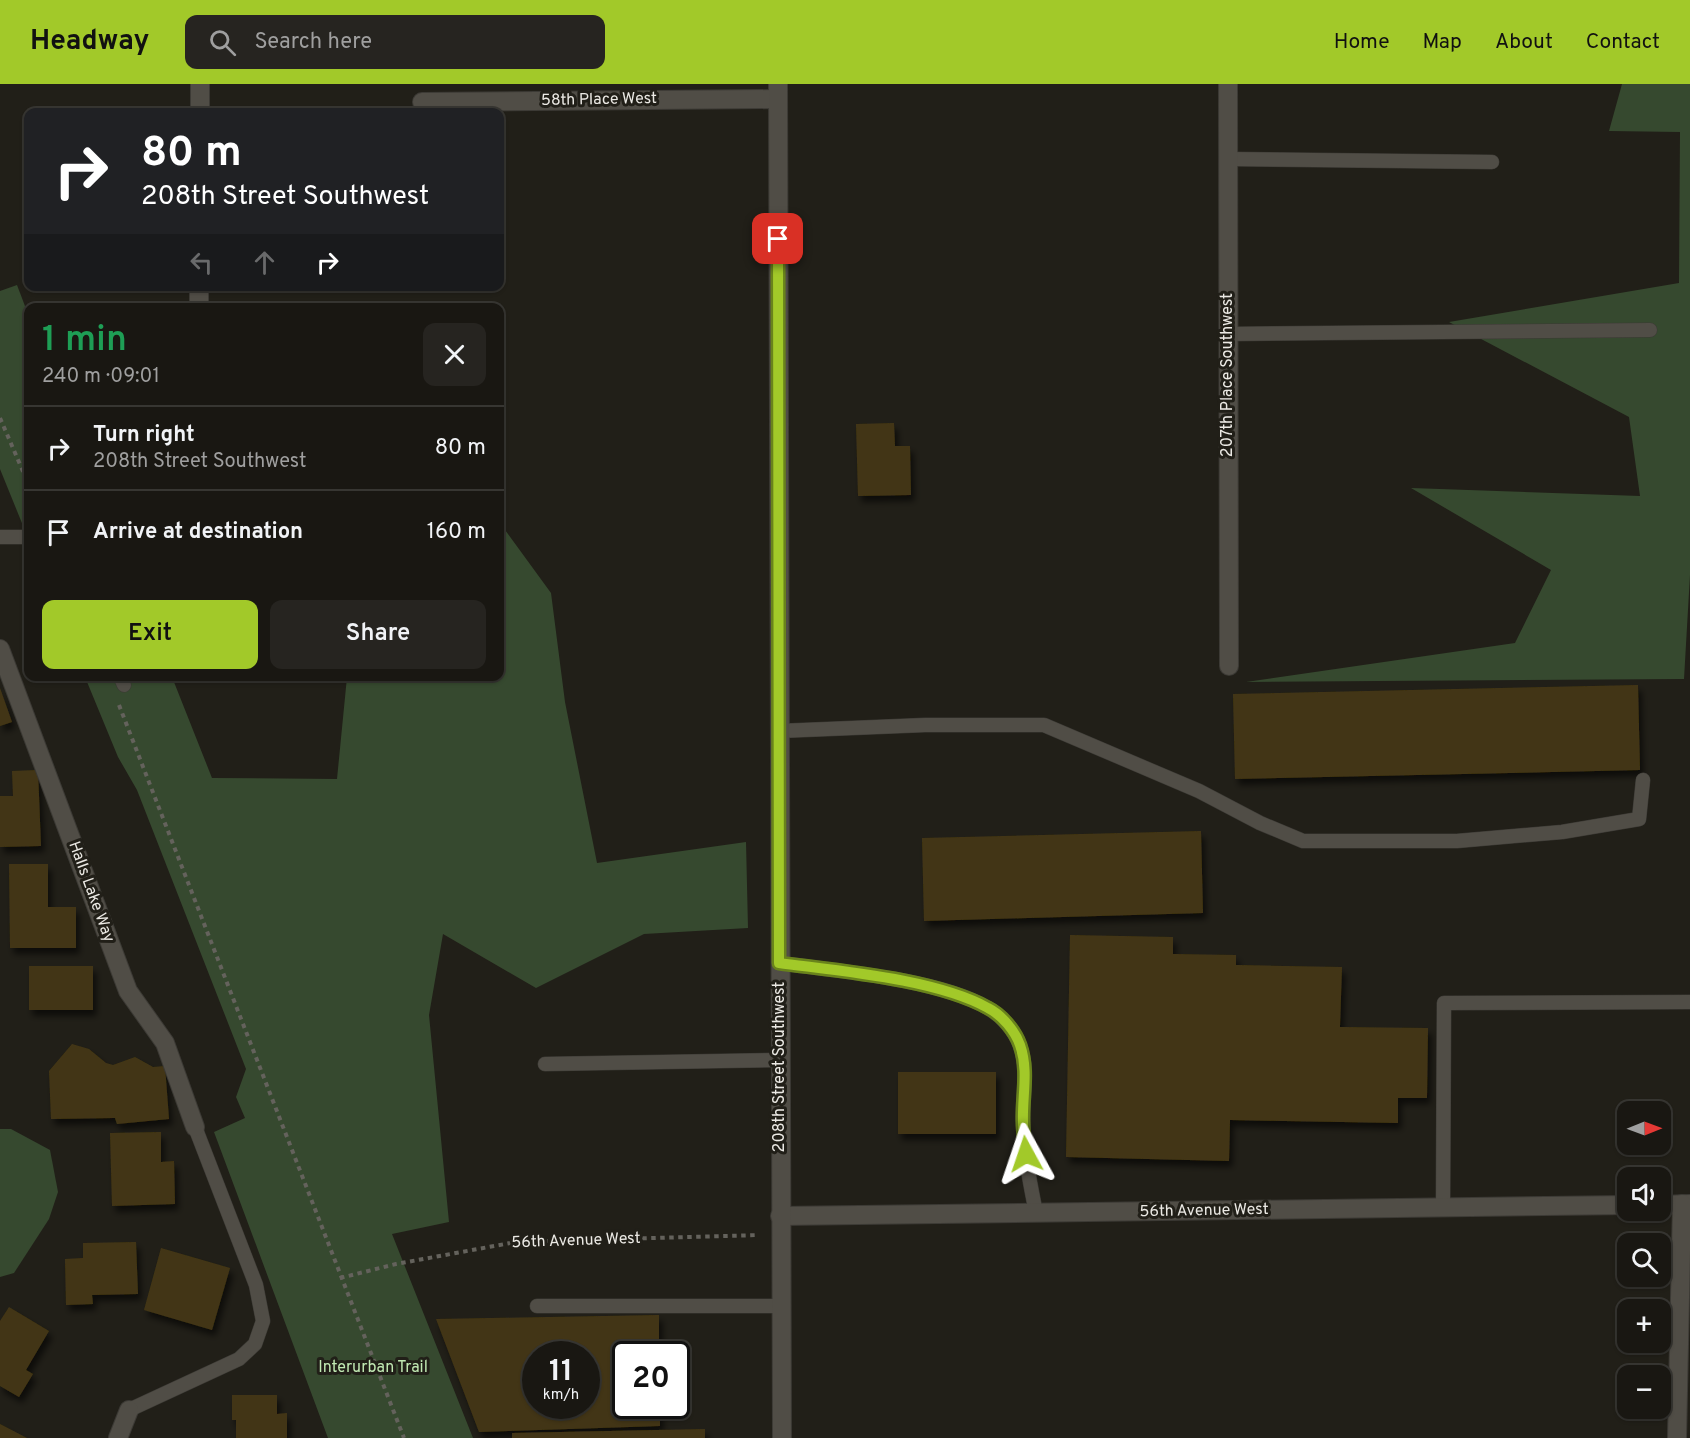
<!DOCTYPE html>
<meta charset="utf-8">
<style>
:root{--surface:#191712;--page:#262420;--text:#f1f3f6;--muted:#9f9f9f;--line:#373632;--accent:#a2c929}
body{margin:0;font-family:Overpass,sans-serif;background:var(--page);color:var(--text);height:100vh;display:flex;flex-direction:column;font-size:22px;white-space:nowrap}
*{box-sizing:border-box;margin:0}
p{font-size:20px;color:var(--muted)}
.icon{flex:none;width:33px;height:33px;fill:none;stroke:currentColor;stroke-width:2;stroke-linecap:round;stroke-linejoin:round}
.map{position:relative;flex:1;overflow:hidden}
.drawer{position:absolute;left:24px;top:219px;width:480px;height:378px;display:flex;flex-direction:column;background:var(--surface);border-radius:12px;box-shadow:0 2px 4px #0004,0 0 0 2px var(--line)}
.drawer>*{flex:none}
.top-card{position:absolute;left:24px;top:24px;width:480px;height:183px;border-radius:12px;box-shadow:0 2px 4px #0004,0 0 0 2px var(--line);background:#202124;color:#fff;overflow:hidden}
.needle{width:39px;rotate:89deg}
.controls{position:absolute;left:1617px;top:1017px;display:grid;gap:12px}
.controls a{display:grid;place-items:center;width:54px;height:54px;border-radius:12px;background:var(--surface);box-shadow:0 2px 4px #0004,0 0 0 2px var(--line);font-size:30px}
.speed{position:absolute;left:522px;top:1257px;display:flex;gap:12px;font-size:30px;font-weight:700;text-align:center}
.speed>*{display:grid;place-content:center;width:78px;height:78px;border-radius:50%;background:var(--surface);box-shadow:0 2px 4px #0004,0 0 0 2px var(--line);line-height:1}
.speed small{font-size:15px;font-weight:400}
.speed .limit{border:3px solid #111;border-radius:9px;background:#fff;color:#111}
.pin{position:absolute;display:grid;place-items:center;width:51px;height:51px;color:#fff;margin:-26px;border-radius:12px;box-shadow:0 3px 9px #0006}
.me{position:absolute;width:66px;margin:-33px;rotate:355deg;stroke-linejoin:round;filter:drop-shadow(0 0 4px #0008)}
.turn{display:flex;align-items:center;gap:21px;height:126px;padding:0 18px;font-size:27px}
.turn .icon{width:78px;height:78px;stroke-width:2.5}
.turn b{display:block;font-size:42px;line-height:51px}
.lanes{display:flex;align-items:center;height:57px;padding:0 18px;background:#0003;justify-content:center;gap:30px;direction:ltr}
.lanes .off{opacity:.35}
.round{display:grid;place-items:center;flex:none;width:63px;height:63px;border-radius:12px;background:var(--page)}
.summary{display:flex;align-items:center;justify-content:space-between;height:102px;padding:0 18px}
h1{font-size:36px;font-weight:600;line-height:45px;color:#1e9e55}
.button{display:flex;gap:12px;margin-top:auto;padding:12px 18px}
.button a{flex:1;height:69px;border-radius:12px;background:var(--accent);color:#111;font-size:24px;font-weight:600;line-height:69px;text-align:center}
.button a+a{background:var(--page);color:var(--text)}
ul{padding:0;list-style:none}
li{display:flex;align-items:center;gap:18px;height:84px;padding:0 18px;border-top:2px solid var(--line)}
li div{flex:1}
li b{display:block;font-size:22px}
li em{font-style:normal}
header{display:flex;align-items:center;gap:36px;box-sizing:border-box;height:84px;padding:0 30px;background:var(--accent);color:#111}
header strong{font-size:28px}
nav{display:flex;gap:33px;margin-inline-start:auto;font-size:21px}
.search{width:420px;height:54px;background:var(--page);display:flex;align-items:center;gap:15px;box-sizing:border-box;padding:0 21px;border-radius:12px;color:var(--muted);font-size:22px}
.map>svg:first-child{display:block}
</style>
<header>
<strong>Headway</strong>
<div class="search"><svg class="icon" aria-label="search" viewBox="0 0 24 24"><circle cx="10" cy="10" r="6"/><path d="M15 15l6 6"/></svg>Search here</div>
<nav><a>Home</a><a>Map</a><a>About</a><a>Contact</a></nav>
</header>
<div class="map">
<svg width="1690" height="1354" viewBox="0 0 1690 1354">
<defs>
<filter id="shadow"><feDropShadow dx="3.5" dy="6" stdDeviation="3" flood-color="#0009"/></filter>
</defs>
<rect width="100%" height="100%" fill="#211f18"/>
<g fill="#36492f">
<path d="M1622,0h68v491l-6,104 -438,3 269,-39 36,-73 -140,-82 229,8 -11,-79 -180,-95 230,-39 1,-151 -71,-1z"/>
<path d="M17,201l11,29v224l-28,-69v-178z"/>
<path d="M500,439l51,70 14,109 32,161 149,-21 2,86 -104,6 -108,54 -93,-54 -14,81 20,207 -57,12 81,204h-145l-114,-306 31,-14 -9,-21 10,-28 -109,-279 -19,-33 -33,-80h87l40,101 125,1 10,-102 153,-1z"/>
<path d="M0,1045h11l39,21 8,42 -9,27 -35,54 -14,4z"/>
</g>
<g fill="#433614" fill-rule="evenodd" filter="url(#shadow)">
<path d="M894,339l1,23h15l1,49 -53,1 -2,-72z"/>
<path d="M1638,601l2,85 -405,9 -2,-85z"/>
<path d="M0,604l12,34 -12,4z"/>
<path d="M38,686l3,76 -41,1v-51h13l-1,-25z"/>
<path d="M1201,747l2,82 -279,8 -2,-83z"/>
<path d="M9,780h39v43h28v41h-66z"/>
<path d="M1070,851l103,2v17l63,1v10l106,2 -2,60 88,1 -1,70h-29v25l-168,-3 -1,41 -163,-4z"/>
<rect x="29" y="882" width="64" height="44"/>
<path d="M72,960l17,5 17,14 7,2 22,-8 18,10 12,-1 4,53 -52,5 -2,-6 -64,1 -2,-48z"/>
<rect x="898" y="988" width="98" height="62"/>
<path d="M161,1048v30l13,-1 1,43 -63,2 -2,-73z"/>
<path d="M136,1158l2,52 -46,1 1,9 -27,1 -1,-46 18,-1v-15z"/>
<path d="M161,1164l69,20 -18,62 -68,-20z"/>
<path d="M9,1223l40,24 -23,39 7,4 -14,23 -19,-11v-65z"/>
<path d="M659,1231v39h-33v52h34v20l-181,6 -43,-113zM536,1270h50v52h-50z"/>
<path d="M232,1311h45v19l10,-1v25h-51v-18h-4z"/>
<path d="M0,1340l27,14h-27z"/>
<path d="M705,1345v9h-193v-5z"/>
</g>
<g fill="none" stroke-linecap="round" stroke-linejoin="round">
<defs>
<g id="lane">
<path d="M1228,75l264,3"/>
<path d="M1228,250l422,-4"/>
<path d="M0,453h28"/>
<path d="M120,592l4,9"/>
<path d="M779,647l146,-6h119l155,66 61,32 43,18h154l105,-9 77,-13 4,-39"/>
<path d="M779,879c59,8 159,16 209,45 14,8 27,23 32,38 9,26 2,50 3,77 1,30 7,60 13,90"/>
<path d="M545,980l234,-4"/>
<path d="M1443,1124l1,-205 246,-1"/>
<path d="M537,1222h244"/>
<path d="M129,1326l110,-51 16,-15 8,-23 -7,-36 -61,-158"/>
</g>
<g id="street">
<path d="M1228,0l1,582"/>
<path d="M422,18l355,-3"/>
<path d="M200,28v-28"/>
<path d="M199,224v-22"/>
<path d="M0,565l128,342 37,52 30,84"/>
<path d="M1660,1121l30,-1"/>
<path d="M780,1132l848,-11"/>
<path d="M118,1354l11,-28"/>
<path d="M1677,1354l5,-234"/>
</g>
<path id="secondary" d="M778,0l4,1354"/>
</defs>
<use href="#lane" stroke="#3c3a35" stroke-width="15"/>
<use href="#street" stroke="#3c3a35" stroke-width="20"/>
<use href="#secondary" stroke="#3c3a35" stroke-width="20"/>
<g stroke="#64625c" stroke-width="4" stroke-dasharray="4.5 4.5" stroke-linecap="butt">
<path d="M0,334l28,65"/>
<path d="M119,621l285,733"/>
<path d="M340,1194l56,-14 120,-22 243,-7"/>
</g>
<use href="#lane" stroke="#504d46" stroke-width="14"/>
<use href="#street" stroke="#504d46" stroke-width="18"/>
<use href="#secondary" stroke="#504d46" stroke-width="18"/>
</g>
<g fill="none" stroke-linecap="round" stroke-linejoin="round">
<defs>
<path id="route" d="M778,155l1,724c60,8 157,16 209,45 14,7 27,23 32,37 9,26 2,51 3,77 0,11 2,21 3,32"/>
</defs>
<use href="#route" stroke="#69831b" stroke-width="15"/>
<use href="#route" stroke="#a2c929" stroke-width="10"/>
</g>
<g text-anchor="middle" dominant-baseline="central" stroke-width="6" stroke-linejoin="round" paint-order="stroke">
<g font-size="16" fill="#ebe9e4" stroke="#211f18">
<text transform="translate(599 16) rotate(-1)">58th Place West</text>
<text transform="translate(1228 291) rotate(-90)">207th Place Southwest</text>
<text transform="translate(91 808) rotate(70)">Halls Lake Way</text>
<text transform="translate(780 983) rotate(-90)">208th Street Southwest</text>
<text transform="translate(1204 1127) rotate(-1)">56th Avenue West</text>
<text transform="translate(576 1157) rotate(-2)">56th Avenue West</text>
</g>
<g font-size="16" fill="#c1e9b3" stroke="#211f18">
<text x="373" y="1284">Interurban Trail</text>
</g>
</g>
</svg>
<div class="controls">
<a><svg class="needle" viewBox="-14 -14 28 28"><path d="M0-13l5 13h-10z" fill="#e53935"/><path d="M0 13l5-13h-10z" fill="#9f9f9f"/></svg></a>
<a><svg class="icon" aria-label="sound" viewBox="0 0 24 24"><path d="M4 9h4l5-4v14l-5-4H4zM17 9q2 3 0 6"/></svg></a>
<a><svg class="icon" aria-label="search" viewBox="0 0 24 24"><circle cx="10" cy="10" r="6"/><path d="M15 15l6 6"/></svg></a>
<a>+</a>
<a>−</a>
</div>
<div class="speed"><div>11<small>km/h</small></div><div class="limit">20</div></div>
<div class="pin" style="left:778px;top:155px;background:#d93025"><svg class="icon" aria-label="arrive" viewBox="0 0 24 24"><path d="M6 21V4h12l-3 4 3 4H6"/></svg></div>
<svg class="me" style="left:1026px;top:1070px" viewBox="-20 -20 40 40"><path d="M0-17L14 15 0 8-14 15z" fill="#a2c929" stroke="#fff" stroke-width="4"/></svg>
<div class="top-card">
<div class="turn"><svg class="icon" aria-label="right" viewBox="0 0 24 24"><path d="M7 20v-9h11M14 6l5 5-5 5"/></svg><div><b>80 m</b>208th Street Southwest</div></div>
<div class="lanes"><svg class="icon off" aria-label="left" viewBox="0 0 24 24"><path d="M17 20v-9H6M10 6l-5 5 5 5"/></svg><svg class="icon off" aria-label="ahead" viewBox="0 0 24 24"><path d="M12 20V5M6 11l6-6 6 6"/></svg><svg class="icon" aria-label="right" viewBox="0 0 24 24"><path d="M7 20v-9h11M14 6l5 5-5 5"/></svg></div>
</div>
<section class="drawer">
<div class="summary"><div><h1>1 min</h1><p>240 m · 09:01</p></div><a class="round"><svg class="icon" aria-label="close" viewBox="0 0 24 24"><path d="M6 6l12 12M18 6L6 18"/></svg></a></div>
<ul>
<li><svg class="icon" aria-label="right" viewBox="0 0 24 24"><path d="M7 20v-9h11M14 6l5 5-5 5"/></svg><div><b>Turn right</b><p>208th Street Southwest</p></div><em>80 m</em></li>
<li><svg class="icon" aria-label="arrive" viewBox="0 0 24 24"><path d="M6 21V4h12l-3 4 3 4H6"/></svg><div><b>Arrive at destination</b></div><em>160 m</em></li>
</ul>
<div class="button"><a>Exit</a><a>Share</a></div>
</section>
</div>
